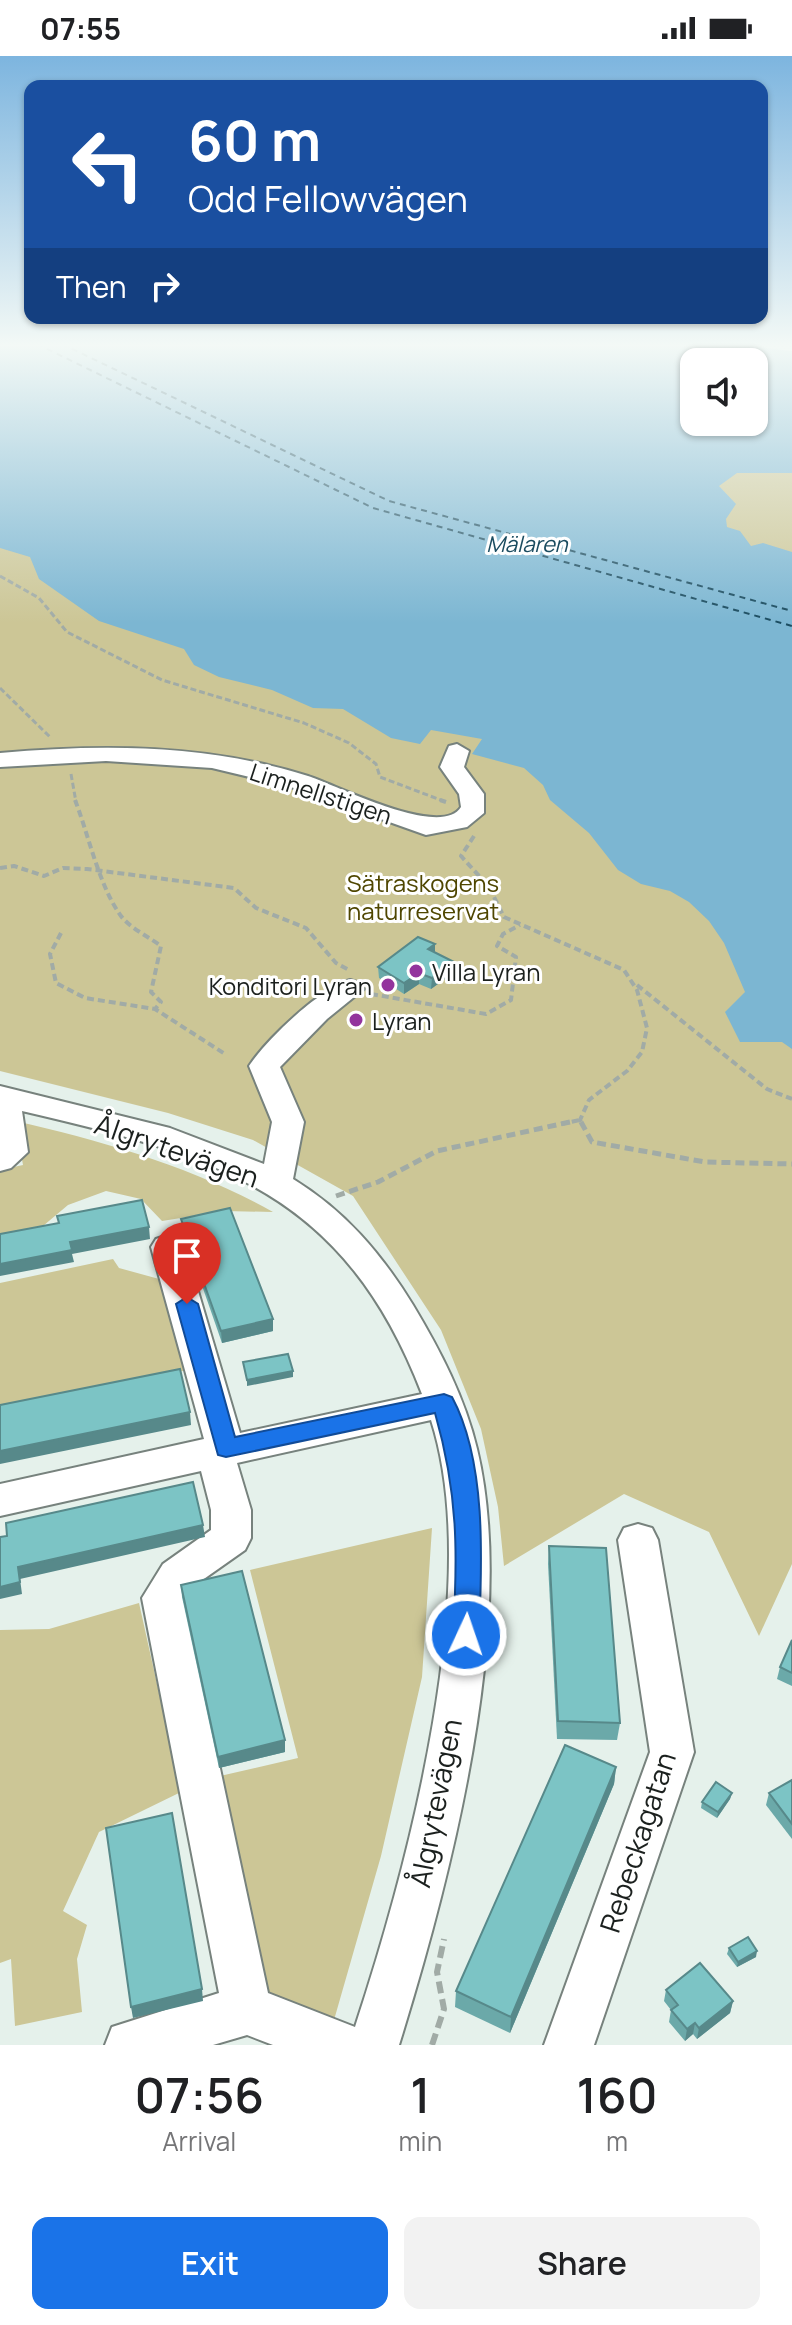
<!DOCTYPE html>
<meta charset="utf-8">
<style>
:root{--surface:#fff;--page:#f2f2f2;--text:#202124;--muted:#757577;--accent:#1a73e8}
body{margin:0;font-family:Manrope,sans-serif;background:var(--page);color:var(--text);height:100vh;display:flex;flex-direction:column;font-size:30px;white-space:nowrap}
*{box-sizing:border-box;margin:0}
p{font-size:26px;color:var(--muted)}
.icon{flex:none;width:44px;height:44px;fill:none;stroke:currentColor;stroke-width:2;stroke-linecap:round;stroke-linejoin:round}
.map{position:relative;height:1989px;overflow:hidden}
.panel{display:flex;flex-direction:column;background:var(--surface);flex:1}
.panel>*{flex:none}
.hud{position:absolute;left:24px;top:24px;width:744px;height:244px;border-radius:16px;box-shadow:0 2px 6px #0004;background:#1a4fa0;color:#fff;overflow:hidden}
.buttons{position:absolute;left:680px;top:292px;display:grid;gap:16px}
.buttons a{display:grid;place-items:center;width:88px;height:88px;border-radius:16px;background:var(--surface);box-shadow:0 2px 6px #0004;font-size:40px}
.pin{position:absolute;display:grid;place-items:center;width:68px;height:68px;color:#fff;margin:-82px -34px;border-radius:50% 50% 50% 0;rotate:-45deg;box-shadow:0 0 8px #0007}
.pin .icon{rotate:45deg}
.me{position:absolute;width:88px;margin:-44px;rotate:3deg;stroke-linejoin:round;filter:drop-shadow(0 0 6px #0008)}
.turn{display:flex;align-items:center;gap:28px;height:168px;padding:0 32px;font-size:36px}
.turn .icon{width:104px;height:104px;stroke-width:2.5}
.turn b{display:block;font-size:56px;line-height:68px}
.then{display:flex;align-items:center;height:76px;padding:0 32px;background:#0003;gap:16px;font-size:30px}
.eta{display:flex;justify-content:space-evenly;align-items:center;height:136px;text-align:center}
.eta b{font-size:48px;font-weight:600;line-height:56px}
.cta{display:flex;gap:16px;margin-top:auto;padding:16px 32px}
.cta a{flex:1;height:92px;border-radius:16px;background:var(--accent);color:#fff;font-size:32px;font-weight:600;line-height:92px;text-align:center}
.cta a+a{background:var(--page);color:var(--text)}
.status{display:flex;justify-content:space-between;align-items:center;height:56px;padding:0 40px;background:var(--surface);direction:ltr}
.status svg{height:22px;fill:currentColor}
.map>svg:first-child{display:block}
</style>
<div class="status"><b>07:55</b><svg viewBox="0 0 49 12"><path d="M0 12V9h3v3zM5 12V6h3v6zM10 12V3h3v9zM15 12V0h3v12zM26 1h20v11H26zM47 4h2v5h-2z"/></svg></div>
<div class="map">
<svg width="792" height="1989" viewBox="0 0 792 1989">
<rect width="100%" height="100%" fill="#e5f1eb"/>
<g fill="#ccc696" fill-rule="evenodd">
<path d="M715,288l77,13v1207l-33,72 -50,-104 -85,-38 -120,72 -6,-59 -17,-78 -40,-99 -88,-134 -100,-56 -85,-27 -168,-42v-647l245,-47zM694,306h60v60h-60z"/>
<path d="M15,1065c88,20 178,46 258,91l-48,-1 -63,10 -21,-22 -35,-8 -38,14 -31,26 -37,7v-68l23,-5z"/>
<path d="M113,1203l6,9 51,14 17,88 -187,42v-129z"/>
<path d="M432,1472l-10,149 -41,179 -49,171 -78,-28 -47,-220 91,-21 -48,-188z"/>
<path d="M139,1547l42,189 -82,40 -36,79 24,14 -10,34 5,53 -67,14 -4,-67 -11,4v-333l49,-1z"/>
</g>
<path fill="#7cb6d2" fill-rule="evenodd" d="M0,288h732l60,7v122h-55l-18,13 17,18 -10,15 1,8 13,4 11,15 12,-3 29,9v497l-10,-7h-42l-15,-30 20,-20 -21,-49 -15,-22 -20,-19 -19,-11 -29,-7 -23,-14 -29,-37 -39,-33 -7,-15 -19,-17 -52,-14 10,-15 -51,-9 -11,14 -29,-6 -48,-29 -30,-1 -41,-18 -53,-13 -25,-12 -10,-16 -85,-28 -60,-42 -9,-22 -30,-9zM694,306h60v60h-60z"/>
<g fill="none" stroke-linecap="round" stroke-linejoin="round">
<g stroke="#1b4c60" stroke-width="2" stroke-dasharray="6 5" stroke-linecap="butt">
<path d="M37,288l336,164 419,118"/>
<path d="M62,288l327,157 403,110"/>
</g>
<defs>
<g id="minor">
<path d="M457,688l12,7 -5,16 20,27v19l-17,14 -41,8 -135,-48 -79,-19 -106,-7 -106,6v-14c104,-9 207,-9 308,23 31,10 133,63 153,31l-2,-13 -19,-27 9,-21z"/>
<path d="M350,924l10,3 4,6 -37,30 -47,48 24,55 -11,57c52,32 88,74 120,126 27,45 52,93 64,144 41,171 -26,429 -78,596h-126l-26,-10 -34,10h-108l7,-18 107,-34 -77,-395 21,-34 48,-34v-20l-10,-39 -201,45v-32l204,-45 -53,-192 5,-8 12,-4 12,4 5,8 55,186 182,-39c-78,-203 -206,-238 -400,-283l6,41 -17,16 -11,3v-85l170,42 94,36 8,-42 -23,-56c17,-26 71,-78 101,-86zM431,1364c53,164 -23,446 -76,607l-87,-34 -84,-393 7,-12 54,-38 6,-12v-28l-14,-47z"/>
<path d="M638,1468l14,4 6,12 36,212 -100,293h-50l106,-293 -32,-212 6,-12z"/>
</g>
</defs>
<use href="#minor" stroke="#77827d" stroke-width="4"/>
<g stroke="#a1aba6" stroke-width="3" stroke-dasharray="6 3" stroke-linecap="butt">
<path d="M0,520l39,22 28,34 95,48 142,43 45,20 27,21 4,13 66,25"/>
<path d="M0,632l50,49"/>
<path d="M71,718l5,28"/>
</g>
<g stroke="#a1aba6" stroke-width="4" stroke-dasharray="7 4" stroke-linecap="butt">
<path d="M75,744c14,36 24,86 46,116 9,12 28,21 40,30l-10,46 10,10 -6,7"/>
<path d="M440,744l6,2"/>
<path d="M474,780l-13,20 28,31 15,30 120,53 13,20 10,38 -5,24 -15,19 -38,29 -9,20 2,4"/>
<path d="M0,812l14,-2 30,10 19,-8 24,1 147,19 22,20 50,20 30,35 13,7"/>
<path d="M61,877l-11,21 6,29 29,15 70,11 70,45"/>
<path d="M637,929l130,104 25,10"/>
<path d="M371,938l115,20 25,-14 5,-43 -19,-11 6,-12 17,-9"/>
<path d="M561,1068l19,-4"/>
</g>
<g stroke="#a1aba6" stroke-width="5" stroke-dasharray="9 5" stroke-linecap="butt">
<path d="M581,1066l11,20 113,20 87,2"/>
<path d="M336,1140l42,-14 59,-31 133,-29"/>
</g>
<path stroke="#a1aba6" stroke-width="6" stroke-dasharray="12 6" stroke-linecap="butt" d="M432,1989l12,-36 -7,-37 7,-33"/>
<use href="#minor" fill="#fff" fill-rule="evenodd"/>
</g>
<g fill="#6ba9a9">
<path d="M435,897l18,20 -22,16 -12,-5 -15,10 -25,-16 -1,-11z"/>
<path d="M181,1163l92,100v12l-51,12 -39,-112z"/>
<path d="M549,1490l71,177 -3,17 -60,-1 -9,-175z"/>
<path d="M181,1529l104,155v12l-66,16 -37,-171z"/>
<path d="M792,1584v46l-15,-7 3,-12z"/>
<path d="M616,1711l-2,17 -104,249 -55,-26 1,-16z"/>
<path d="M792,1724v59l-26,-34 3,-12z"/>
<path d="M732,1737l-2,6 -13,19 -16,-10 1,-6z"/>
<path d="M729,1892l27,9 -19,10 -10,-13z"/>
<path d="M666,1934l67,11 -3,12 -33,26 -4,-5 -8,7 -16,-19 2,-12 -7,-9z"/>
</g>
<g fill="#57898a">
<path d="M435,888v11l-7,-6z"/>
<path d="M454,906l-1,11 -22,16 1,-11z"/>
<path d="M419,917v11l-15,10v-11z"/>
<path d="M149,1171l1,12 -78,15 2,8 -74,14v-12l70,-22z"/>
<path d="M273,1263v12l-51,12 -1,-12z"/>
<path d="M293,1315v6l-46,9v-6z"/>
<path d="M190,1356l1,13 -191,39v-13z"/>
<path d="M203,1469l2,12 -185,42 2,15 -22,5v-12l18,-20z"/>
<path d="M285,1684v12l-66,16 -1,-11z"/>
<path d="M616,1711l-2,17 -104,249 1,-16z"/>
<path d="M732,1737l-2,6 -13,19 1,-6z"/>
<path d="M757,1895l-1,6 -19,10 1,-5z"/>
<path d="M202,1933l1,12 -70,17 -2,-11z"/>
<path d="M733,1945l-3,12 -33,26 2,-11z"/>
<path d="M695,1967l-2,11 -8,7 2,-12z"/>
</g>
<g fill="#7cc4c5" stroke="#57898a" stroke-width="2">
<path d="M418,881l17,7 -7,5 26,13 -22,16 -13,-5 -15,10 -26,-16z"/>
<path d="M142,1144l7,27 -79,15 2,8 -72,14v-30l59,-11 -2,-7z"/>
<path d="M230,1152l43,111 -52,12 -40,-112z"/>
<path d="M288,1298l5,17 -46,9 -4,-18z"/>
<path d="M180,1313l10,43 -190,39v-46z"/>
<path d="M193,1426l10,43 -185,42 2,15 -20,5v-50l7,-1 -1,-13z"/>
<path d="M549,1490l57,2 14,175 -62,-2z"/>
<path d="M242,1515l43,169 -67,17 -37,-172z"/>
<path d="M792,1584v33l-12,-6z"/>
<path d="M565,1689l51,22 -105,250 -55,-26z"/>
<path d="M792,1724v44l-23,-31z"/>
<path d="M716,1726l16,11 -14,19 -16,-10z"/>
<path d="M172,1757l30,176 -71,18 -25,-179z"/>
<path d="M748,1881l9,14 -19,11 -9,-14z"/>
<path d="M700,1907l33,38 -34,27 -4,-5 -8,6 -16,-19 7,-5 -12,-15z"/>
</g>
<linearGradient id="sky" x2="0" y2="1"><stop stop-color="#7db5df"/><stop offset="0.51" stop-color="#f3f9f6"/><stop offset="1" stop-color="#f3f9f6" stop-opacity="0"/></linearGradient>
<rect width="792" height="567" fill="url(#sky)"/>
<path fill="#1a73e8" stroke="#114b97" stroke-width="2" d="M187,1241l11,7 37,133 209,-43 8,3c35,65 30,166 27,238l-4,8 -9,3 -9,-3 -4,-8c5,-82 5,-142 -18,-222l-209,44 -8,-2 -42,-151z"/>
<g fill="#93349d" stroke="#fff" stroke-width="3">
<circle cx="416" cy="915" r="8"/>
<circle cx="388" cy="929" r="8"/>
<circle cx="356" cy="964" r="8"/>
</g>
<g text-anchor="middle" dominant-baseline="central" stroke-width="6" stroke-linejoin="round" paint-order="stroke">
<g font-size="22" font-style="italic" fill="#1b4c60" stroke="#fff">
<text x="527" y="488">Mälaren</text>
</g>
<g font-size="24" fill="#1b201e" stroke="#fff">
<text transform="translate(321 737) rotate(18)">Limnellstigen</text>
</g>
<g font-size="24" fill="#4f4600" stroke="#fff">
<text x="423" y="826">Sätraskogens<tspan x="423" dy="28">naturreservat</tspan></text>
</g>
<g font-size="24" fill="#1b201e" stroke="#fff" text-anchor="start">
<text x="432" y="915">Villa Lyran</text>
<text x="372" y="929" text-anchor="end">Konditori Lyran</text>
<text x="372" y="964">Lyran</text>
</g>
<g font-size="28" fill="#1b201e" stroke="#fff">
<text transform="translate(177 1094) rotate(19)">Ålgrytevägen</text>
<text transform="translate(435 1747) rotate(-79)">Ålgrytevägen</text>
<text transform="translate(637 1786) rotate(-72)">Rebeckagatan</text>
</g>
</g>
</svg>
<div class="buttons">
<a><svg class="icon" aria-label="sound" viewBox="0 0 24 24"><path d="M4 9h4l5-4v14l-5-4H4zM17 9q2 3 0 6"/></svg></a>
</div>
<div class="pin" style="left:187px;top:1248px;background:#d93025"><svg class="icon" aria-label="arrive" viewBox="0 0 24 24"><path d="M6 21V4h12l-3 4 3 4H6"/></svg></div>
<svg class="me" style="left:466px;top:1579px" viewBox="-20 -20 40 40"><circle r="17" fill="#1a73e8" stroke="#fff" stroke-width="3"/><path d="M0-11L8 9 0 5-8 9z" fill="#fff"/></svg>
<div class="hud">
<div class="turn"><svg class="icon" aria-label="left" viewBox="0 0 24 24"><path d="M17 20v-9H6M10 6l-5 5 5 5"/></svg><div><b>60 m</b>Odd Fellowvägen</div></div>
<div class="then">Then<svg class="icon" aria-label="right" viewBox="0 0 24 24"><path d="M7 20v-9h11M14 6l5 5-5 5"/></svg></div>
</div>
</div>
<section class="panel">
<div class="eta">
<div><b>07:56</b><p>Arrival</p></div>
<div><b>1</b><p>min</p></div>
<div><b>160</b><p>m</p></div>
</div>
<div class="cta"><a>Exit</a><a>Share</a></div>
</section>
